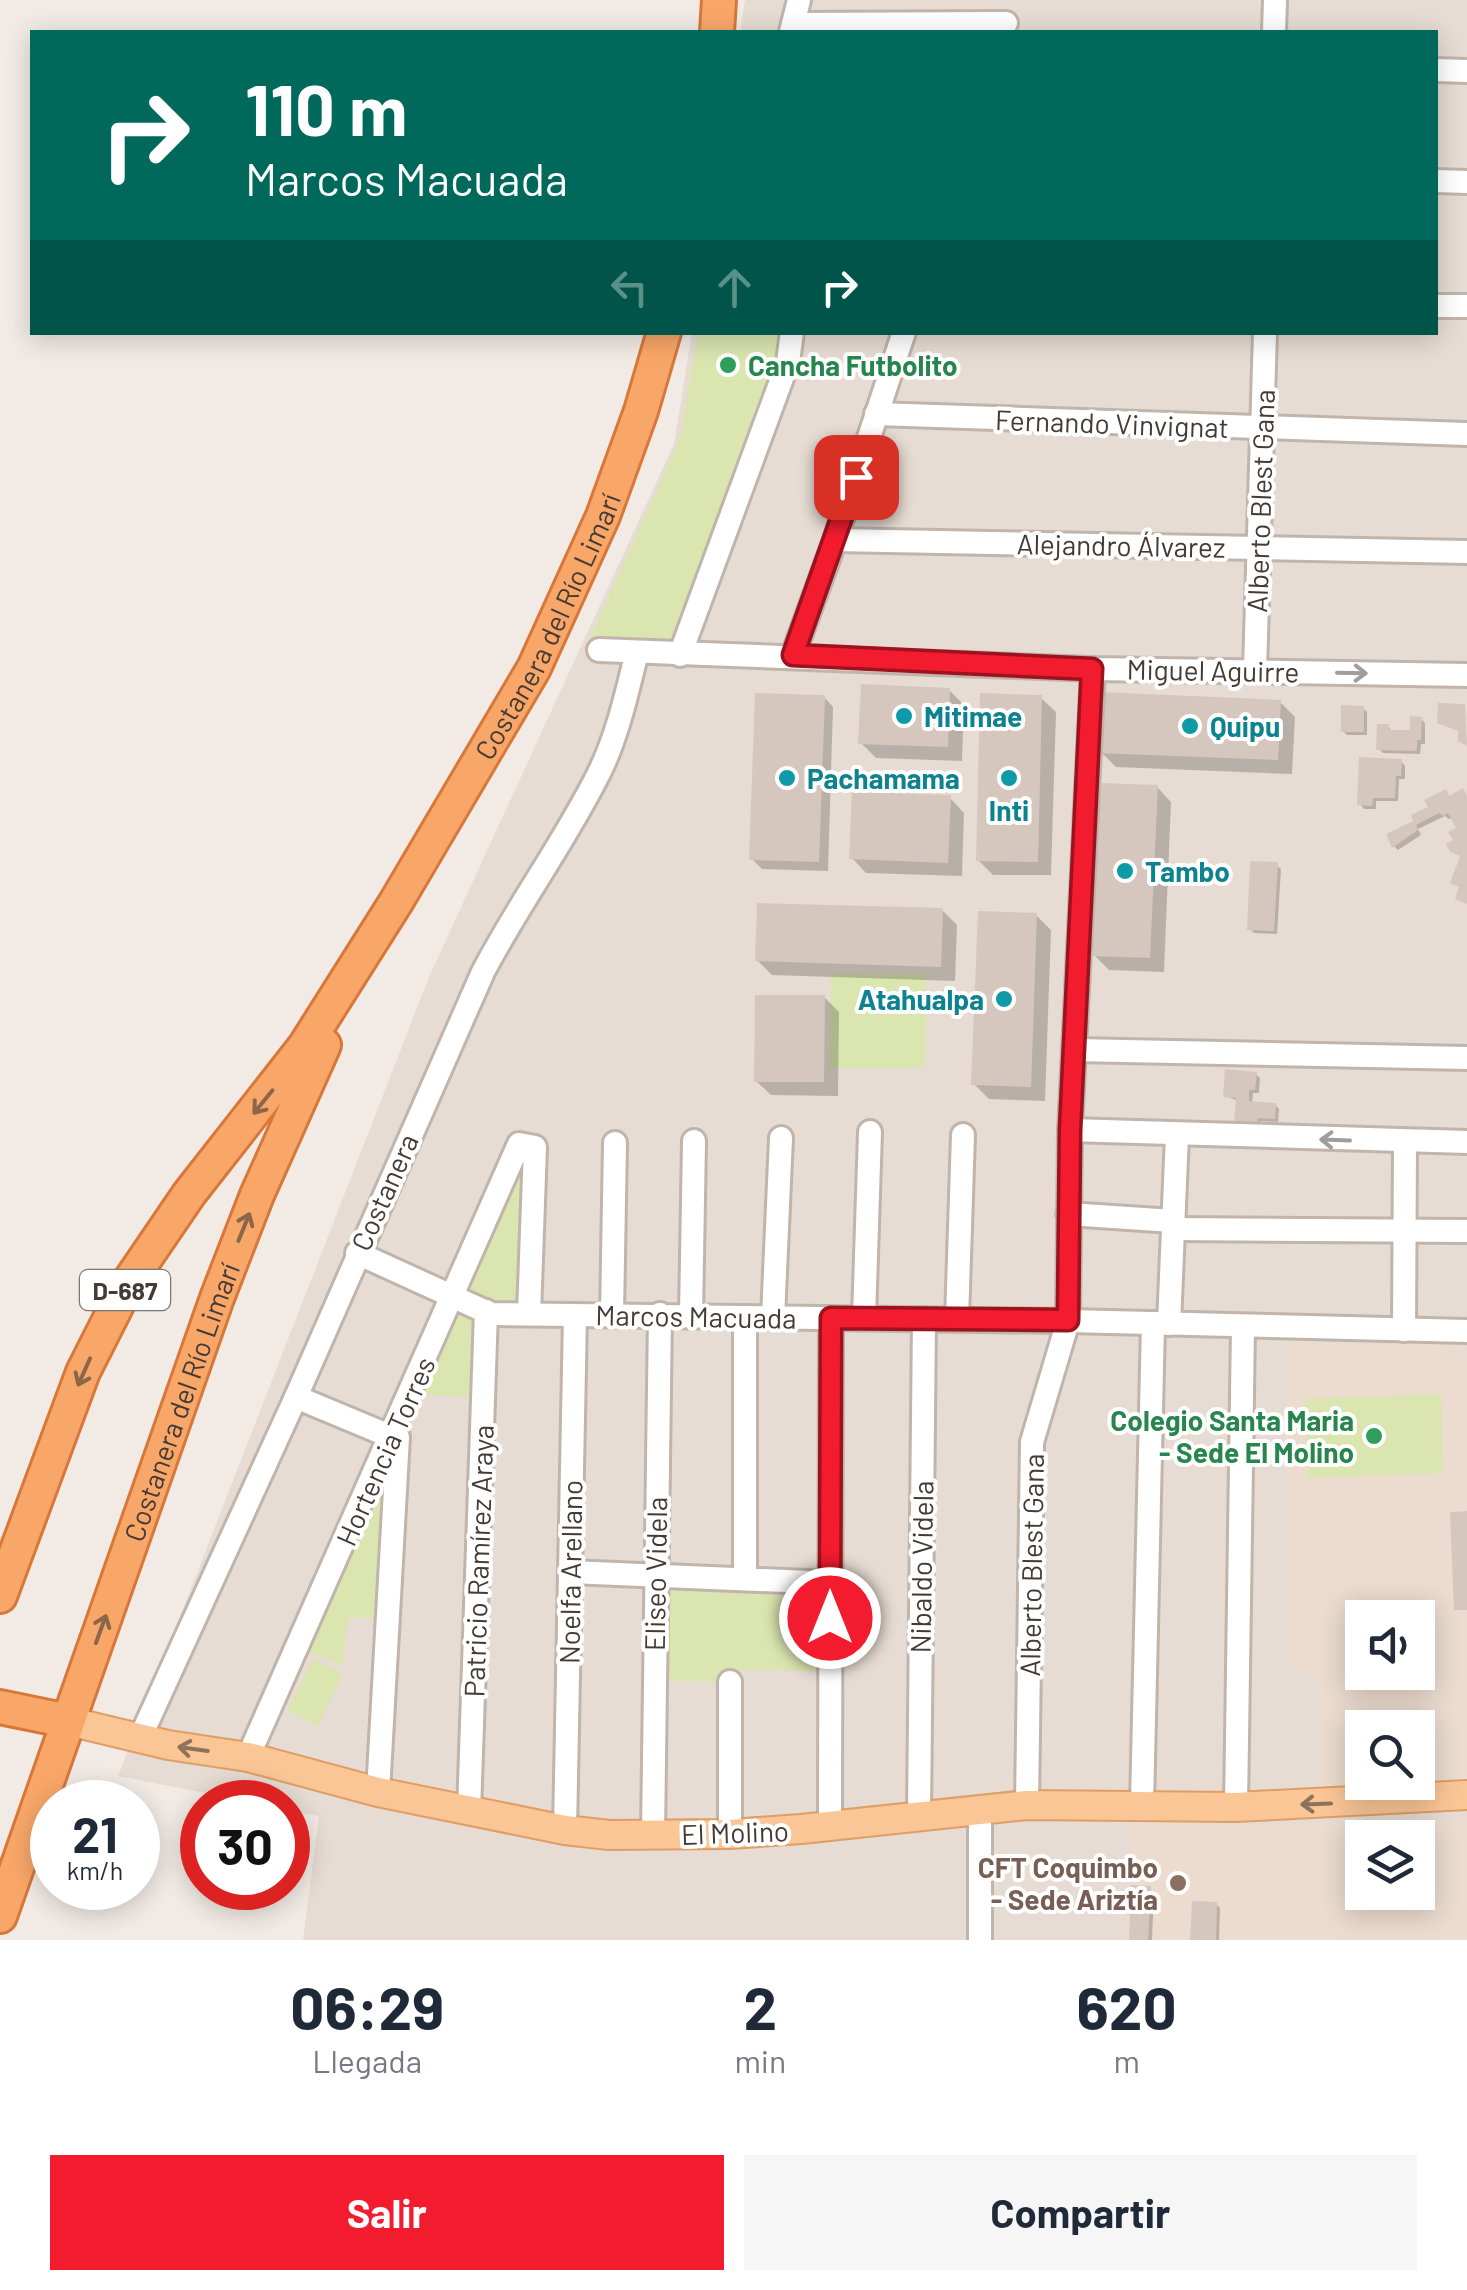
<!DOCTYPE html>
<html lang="es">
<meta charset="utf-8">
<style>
:root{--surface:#fff;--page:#f6f6f7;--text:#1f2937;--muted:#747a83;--accent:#f21c2e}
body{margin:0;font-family:Barlow,sans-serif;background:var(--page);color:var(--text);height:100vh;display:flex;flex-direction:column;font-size:38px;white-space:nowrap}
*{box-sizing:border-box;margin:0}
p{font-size:32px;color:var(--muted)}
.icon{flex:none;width:55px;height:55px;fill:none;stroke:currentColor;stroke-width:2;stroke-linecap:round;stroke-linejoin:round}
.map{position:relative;height:1940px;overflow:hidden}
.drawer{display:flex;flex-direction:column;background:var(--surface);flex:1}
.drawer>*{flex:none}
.banner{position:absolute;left:30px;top:30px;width:1408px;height:305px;border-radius:0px;box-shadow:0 5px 25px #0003;background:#00695c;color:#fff;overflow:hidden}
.fabs{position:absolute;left:1345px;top:1600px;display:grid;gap:20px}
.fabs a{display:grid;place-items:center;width:90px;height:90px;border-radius:0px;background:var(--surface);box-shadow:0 5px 25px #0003;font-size:50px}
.speed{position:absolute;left:30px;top:1780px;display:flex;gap:20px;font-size:50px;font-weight:700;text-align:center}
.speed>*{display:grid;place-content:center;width:130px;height:130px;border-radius:50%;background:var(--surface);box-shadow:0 5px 25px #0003;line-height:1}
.speed small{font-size:25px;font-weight:400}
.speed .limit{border:15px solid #d22;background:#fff;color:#111}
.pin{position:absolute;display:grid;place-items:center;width:85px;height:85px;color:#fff;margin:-42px;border-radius:20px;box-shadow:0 5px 15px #0006}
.me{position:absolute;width:110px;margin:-55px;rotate:0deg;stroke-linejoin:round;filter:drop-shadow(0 0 8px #0008)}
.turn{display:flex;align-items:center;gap:35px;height:210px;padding:0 50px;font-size:45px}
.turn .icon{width:130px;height:130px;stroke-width:2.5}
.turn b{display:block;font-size:70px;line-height:85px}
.lanes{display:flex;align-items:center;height:95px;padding:0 50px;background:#0003;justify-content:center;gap:50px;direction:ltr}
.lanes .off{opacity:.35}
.eta{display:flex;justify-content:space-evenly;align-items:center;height:170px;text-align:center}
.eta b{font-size:60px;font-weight:700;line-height:70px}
.action{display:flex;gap:20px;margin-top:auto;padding:20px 50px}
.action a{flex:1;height:115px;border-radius:0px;background:var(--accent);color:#fff;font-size:40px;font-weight:700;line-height:115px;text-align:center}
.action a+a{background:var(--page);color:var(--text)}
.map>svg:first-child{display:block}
</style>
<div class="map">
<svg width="1467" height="1940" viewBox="0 0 1467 1940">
<rect width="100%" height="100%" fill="#f2ebe5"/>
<path fill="#e6dcd3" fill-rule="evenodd" d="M745,0h722v1940h-1164l16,-124 -31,-6v-8h-37l-133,-26 311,-799 245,-533 18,-111 743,-1v-300h-695zM1362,1618h56v54h-56zM1362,1728h56v54h-56zM1362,1838h56v54h-56z"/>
<g fill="#ebdccf" fill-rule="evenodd">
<path d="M1285,1341l182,7v433l-147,14 -3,-122 -27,-2zM1362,1618h56v54h-56zM1362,1728h56v54h-56z"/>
<path d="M1132,1820l99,5 236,-5v120h-342zM1362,1838h56v54h-56z"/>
</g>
<g fill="#dae5af">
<path d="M698,333h87l-5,26 -109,290 -83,-7 92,-203z"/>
<path d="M831,973l95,1 -1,94h-96z"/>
<path d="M519,1154l11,2 -8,145 -37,-3 -23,-10z"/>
<path d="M453,1310l29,13 -4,74 -61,-3z"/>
<path d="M1441,1394l2,79 -135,5 -3,-79z"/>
<path d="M385,1465l-5,153h-32l-6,47 -40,-16z"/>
<path d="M661,1582l162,6v83l-96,-1 -1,12 -69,-1z"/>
<path d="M313,1659l30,14 -25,53 -31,-15z"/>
</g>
<g fill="#0003">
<path d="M949,690l15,15 -2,56 -86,-3 -15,-15z"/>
<path d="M824,697l9,10 -5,164 -66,-2 -10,-10z"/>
<path d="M1041,698l15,14 -5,163h-58l-15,-15z"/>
<path d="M1280,702l15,15 -3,57 -176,-7 -15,-15z"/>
<path d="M1363,708l4,4v23h-20l-4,-4z"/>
<path d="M1421,719l4,4v21h-4l-1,10 -37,-1 -4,-4 9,-22 4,4 20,2z"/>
<path d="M1401,761l4,5v13h-6l-1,22h-22v8h-12l-4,-5z"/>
<path d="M1157,787l14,15 -7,170 -55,-2 -15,-15z"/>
<path d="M1445,792l6,6 16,-2v60l-11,-15 4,-12 -7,-12 -4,2 -4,-3 -27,13 3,6 -23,15 -4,-4z"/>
<path d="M950,798l14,15 -2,63 -96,-3 -14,-15z"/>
<path d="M1276,865l5,4 -4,65 -23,-1 -4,-4z"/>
<path d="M942,910l15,15 -2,56 -183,-6 -15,-15z"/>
<path d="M1036,915l15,15 -6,171 -56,-2 -15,-15z"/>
<path d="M824,997l15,15 -1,84 -67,-1 -15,-14z"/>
<path d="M1256,1074l4,4 -1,15h-6l-1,11 23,1 4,4 -1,13 -17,-1v5l-20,-2 -4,-4 1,-19 -12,-5z"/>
<path d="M1149,1889l5,4 -2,47h-21z"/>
<path d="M1216,1904l4,4 -1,32h-27z"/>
</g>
<g fill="#d6c7be">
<path d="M861,684l89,4 -2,59 -90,-3z"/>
<path d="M1101,692l180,8 -3,60 -180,-7z"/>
<path d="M755,693l70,2 -6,167 -70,-2z"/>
<path d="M980,693l62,2 -4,167 -62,-1z"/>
<path d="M1438,703l27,1 2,42 -9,-5v-10l-21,-8z"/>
<path d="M1341,705l23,1v26h-23z"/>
<path d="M1410,716l12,1 -1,23h-4v11l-41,-1 1,-26h12v6h21z"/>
<path d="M1359,757l43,2 -1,17h-5l-1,22h-22l-1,8 -15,-1z"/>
<path d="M1099,783l59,2 -8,173 -58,-2z"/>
<path d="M1463,788l4,8v108l-12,-5 4,-12 -9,-4 10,-27 -10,-4 -4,-8 7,-4 -5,-8 8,-4 -8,-15 -5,3 -4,-3 -23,12 2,5 -26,18 -6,-14 27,-13 -2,-6 17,-8 -4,-7 22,-11 3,7z"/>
<path d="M852,792l99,3 -3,68 -99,-4z"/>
<path d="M1250,861l28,1 -4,69 -27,-1z"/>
<path d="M757,903l186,5 -2,59 -186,-6z"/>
<path d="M978,911l59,2 -6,174 -60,-2z"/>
<path d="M755,995h70l-1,87h-70z"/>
<path d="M1225,1069l32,3 -2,18h-6v11l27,2 -1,16 -17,-1 -1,5 -23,-2 2,-23 -13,-1z"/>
<path d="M1467,1511v99h-13l-4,-98z"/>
<path d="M1131,1885l20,1 -3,54h-19z"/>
<path d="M1192,1901l25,1 -1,38h-26z"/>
</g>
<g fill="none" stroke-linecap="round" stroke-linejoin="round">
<defs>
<g id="minor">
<path d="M793,24l213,-1"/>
<path d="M791,32l8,-32"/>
<path d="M1274,32l1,-32"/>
<path d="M1435,70l32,1"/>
<path d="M1435,181l32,1"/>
<path d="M1435,306h32"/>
<path d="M876,414l591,20"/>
<path d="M835,540l632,12"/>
<path d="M599,650l494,19 374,6"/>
<path d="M680,655l108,-293 4,-30"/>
<path d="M793,655l42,-115 69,-208"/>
<path d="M1255,670l10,-338"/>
<path d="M1074,1050l393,8"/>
<path d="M1070,1130l397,12"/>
<path d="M1068,1214l105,7"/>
<path d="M1173,1229l294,2"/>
<path d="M357,1253l134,61 577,7 399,10"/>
<path d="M612,1315l3,-172"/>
<path d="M691,1316l3,-175"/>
<path d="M745,1317v262"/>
<path d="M773,1317l8,-179"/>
<path d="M864,1318l6,-186"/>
<path d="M957,1319l6,-184"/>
<path d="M1169,1324l8,-189"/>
<path d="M1404,1330l1,-188"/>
<path d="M296,1397l96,40"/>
<path d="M570,1572l261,11"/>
<path d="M140,1738l156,-341 187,-425c36,-69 83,-132 117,-201 18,-37 27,-79 37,-119"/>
<path d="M248,1757l271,-613 16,3 -6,167"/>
<path d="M378,1792l20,-355"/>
<path d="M1027,1805l5,-363 36,-121 2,-191 23,-461"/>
<path d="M1142,1805l11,-482"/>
<path d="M1236,1807l7,-480"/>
<path d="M980,1810v130"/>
<path d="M469,1812l17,-501"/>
<path d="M919,1816l5,-497"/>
<path d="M830,1827l1,-509"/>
<path d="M565,1830l10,-515"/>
<path d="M730,1834v-152"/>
<path d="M653,1835l7,-521"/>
</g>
<path id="major" d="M68,1721l100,24 80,12 130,35 187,38 44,5 121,-1 71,-5 226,-24 209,2 231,-12"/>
<g id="highway">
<path d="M717,32l2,-32"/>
<path id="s1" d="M0,1596l83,-224 44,-87 62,-91 116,-148 91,-144 138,-234 69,-152 38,-105 23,-79"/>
<path d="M0,1707l68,14"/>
<path id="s2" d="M0,1916l217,-618 40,-103 67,-150"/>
</g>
</defs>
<use href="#minor" stroke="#c0b4ab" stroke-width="28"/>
<use href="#major" stroke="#df9e66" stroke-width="32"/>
<use href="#highway" stroke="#d7783a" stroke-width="38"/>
<use href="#minor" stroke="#fff" stroke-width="22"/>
<use href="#major" stroke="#fac696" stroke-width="28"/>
<use href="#highway" stroke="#f9a769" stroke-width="32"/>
</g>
<defs><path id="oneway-shaft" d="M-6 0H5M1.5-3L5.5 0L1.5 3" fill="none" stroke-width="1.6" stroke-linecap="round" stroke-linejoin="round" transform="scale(2.5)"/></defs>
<g stroke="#a29d9a">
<use href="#oneway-shaft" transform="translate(1352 673) rotate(1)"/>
<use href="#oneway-shaft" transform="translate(1335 1140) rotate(-178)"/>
</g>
<g stroke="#8c664a">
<use href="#oneway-shaft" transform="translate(263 1102) rotate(129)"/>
<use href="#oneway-shaft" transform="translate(244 1227) rotate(-68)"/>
<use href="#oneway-shaft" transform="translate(84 1372) rotate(114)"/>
<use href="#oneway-shaft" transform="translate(101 1629) rotate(-70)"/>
</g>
<g stroke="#8d735c">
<use href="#oneway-shaft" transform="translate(193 1749) rotate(-172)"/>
<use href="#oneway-shaft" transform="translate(1316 1804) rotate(178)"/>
</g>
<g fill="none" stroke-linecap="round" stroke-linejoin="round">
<defs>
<path id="route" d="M830,1618l1,-300 237,2 2,-190 22,-461 -299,-14 63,-178"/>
</defs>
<use href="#route" stroke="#9d121e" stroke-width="25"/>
<use href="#route" stroke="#f21c2e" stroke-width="18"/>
</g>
<g fill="#2e9e5b" stroke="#fff" stroke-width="4">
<circle cx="728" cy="365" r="10"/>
<circle cx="1374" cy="1436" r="10"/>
</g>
<g fill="#0f9aa8" stroke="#fff" stroke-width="4">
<circle cx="904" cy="716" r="10"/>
<circle cx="1190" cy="726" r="10"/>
<circle cx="787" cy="778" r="10"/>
<circle cx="1009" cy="778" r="10"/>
<circle cx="1125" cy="871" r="10"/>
<circle cx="1004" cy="999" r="10"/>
</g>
<circle fill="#8d6e63" stroke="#fff" stroke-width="4" cx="1178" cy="1883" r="10"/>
<g text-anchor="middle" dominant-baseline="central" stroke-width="8" stroke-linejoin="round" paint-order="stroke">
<rect fill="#fff" stroke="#7c7672" stroke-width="2.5" x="80" y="1270" width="90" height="40" rx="8"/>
<g font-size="25" font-weight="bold" fill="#443b35">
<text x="125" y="1290">D-687</text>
</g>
<g font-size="28" font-weight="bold" fill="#27864d" stroke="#fff" text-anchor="start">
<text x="748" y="365">Cancha Futbolito</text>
<text x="1354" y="1420" text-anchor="end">Colegio Santa Maria<tspan x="1354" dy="32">- Sede El Molino</tspan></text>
</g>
<g font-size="28" fill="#443b35" stroke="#fff">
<text transform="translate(1112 423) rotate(2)">Fernando Vinvignat</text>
<text transform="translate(1260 501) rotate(-88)">Alberto Blest Gana</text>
<text transform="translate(1121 545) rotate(1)">Alejandro Álvarez</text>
<text stroke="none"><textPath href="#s1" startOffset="1120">Costanera del Río Limarí</textPath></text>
<text transform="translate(1213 670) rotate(1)">Miguel Aguirre</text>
<text transform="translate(384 1192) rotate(-66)">Costanera</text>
<text transform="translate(696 1316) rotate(1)">Marcos Macuada</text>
<text stroke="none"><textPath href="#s2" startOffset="545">Costanera del Río Limarí</textPath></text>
<text transform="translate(385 1451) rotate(-66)">Hortencia Torres</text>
<text transform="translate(478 1561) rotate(-88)">Patricio Ramírez Araya</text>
<text transform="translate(1031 1565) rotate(-89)">Alberto Blest Gana</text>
<text transform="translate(921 1567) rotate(-89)">Nibaldo Videla</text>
<text transform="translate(570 1572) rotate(-89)">Noelfa Arellano</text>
<text transform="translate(655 1574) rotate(-89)">Eliseo Videla</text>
<text transform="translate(735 1832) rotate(-2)">El Molino</text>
</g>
<g font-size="28" font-weight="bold" fill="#0d838f" stroke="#fff" text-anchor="start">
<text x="924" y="716">Mitimae</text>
<text x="1210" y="726">Quipu</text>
<text x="807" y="778">Pachamama</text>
<text x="1009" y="810" text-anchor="middle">Inti</text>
<text x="1145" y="871">Tambo</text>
<text x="984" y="999" text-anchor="end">Atahualpa</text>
</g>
<g font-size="28" font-weight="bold" fill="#785e54" stroke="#fff" text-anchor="end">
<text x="1158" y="1867">CFT Coquimbo<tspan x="1158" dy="32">- Sede Ariztía</tspan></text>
</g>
</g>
</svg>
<div class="fabs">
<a><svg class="icon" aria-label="sound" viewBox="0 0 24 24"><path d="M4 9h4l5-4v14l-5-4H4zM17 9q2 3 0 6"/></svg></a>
<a><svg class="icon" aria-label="search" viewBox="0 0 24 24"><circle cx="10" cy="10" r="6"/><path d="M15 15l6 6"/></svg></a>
<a><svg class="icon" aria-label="layers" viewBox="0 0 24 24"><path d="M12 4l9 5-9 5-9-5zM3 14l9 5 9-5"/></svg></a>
</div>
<div class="speed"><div>21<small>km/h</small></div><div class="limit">30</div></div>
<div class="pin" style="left:856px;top:477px;background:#d93025"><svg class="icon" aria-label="arrive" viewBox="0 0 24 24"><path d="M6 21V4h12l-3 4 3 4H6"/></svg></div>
<svg class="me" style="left:830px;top:1618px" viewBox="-20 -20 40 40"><circle r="17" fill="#f21c2e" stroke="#fff" stroke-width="3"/><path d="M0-11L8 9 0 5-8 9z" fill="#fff"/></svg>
<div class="banner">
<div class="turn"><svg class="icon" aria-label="right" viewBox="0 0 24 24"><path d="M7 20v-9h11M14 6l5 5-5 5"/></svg><div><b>110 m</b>Marcos Macuada</div></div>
<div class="lanes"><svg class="icon off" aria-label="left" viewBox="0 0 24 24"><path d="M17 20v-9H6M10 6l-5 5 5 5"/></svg><svg class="icon off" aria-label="ahead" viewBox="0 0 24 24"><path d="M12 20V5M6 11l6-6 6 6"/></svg><svg class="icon" aria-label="right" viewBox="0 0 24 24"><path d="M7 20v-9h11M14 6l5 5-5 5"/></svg></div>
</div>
</div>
<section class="drawer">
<div class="eta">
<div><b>06:29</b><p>Llegada</p></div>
<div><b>2</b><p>min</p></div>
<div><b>620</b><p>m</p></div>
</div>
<div class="action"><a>Salir</a><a>Compartir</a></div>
</section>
